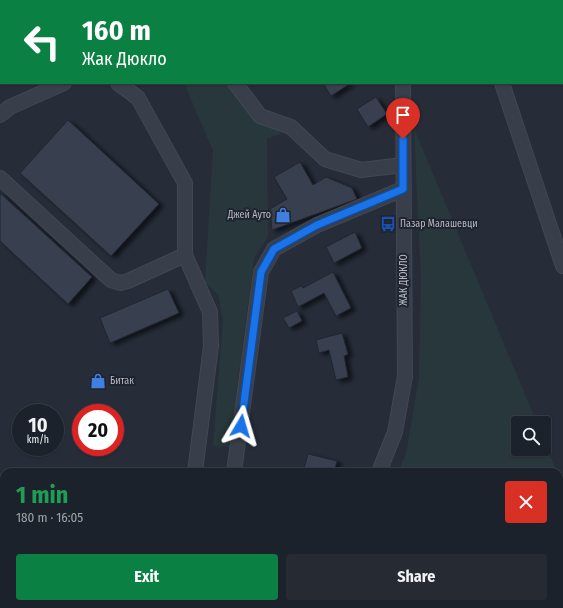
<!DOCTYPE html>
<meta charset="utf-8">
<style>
:root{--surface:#1c222b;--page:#252a33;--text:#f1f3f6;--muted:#a0a4a9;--line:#3a3f47;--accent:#0b8043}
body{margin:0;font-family:"Fira Sans Condensed",sans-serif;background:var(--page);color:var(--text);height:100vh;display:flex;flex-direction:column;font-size:15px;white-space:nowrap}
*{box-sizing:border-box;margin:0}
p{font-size:13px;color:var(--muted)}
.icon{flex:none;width:22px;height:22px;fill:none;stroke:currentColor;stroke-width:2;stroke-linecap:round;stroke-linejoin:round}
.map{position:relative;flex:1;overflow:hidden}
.side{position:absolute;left:0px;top:468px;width:563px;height:140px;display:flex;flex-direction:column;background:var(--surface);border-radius:12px 12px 0 0;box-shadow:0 1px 3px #0004,0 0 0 1px var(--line)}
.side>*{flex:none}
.guide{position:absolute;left:0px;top:0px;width:563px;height:84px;box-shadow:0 1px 3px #0004,0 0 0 1px var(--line);background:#0b8043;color:#fff;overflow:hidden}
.buttons{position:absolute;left:511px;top:416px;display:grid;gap:8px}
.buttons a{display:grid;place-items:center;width:40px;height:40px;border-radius:4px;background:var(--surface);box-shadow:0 1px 3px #0004,0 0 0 1px var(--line);font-size:20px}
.speed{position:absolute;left:12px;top:404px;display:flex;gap:8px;font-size:20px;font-weight:700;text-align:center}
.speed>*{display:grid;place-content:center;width:52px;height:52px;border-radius:50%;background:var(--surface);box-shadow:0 1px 3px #0004,0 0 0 1px var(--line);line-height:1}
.speed small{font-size:10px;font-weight:400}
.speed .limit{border:6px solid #d22;background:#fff;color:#111}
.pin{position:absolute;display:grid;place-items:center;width:34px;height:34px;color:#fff;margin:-41px -17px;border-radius:50% 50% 50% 0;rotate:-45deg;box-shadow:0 0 4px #0007}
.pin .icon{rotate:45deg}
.me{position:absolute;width:44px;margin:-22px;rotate:7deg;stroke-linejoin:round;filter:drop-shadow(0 0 3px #0008)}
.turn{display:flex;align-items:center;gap:14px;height:84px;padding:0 16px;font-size:18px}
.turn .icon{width:52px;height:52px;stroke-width:2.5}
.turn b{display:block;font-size:28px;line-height:34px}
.round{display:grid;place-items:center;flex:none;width:42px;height:42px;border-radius:4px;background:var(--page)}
.headline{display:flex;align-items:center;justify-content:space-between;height:68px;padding:0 16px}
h1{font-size:24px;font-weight:700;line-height:30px;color:#1e9e55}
.primary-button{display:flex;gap:8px;margin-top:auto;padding:8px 16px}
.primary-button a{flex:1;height:46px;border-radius:4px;background:var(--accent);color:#fff;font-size:16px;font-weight:700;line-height:46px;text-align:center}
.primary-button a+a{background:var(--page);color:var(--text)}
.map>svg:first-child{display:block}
</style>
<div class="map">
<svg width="563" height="608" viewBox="0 0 563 608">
<defs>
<filter id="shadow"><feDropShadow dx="4.5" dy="2.5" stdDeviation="2" flood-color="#0009"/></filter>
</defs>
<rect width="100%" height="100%" fill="#262d39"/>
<g fill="#28373b">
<path d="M160,0h69l1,1h-67z"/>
<path d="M184,83h57l40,51 -14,4 1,99 -14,21 -25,189 -16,-1 10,-126 -5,-25 -13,-13 8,-131z"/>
<path d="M414,128l123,295h-19v26h26v-8l13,31h-159l8,-18 13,-76 2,-99z"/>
<path d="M559,477l4,10v121h-98l2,-4h92z"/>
</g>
<g fill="#394150" stroke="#202631" filter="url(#shadow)">
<path d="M323,83h28l-20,13z"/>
<path d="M376,97l11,17 -19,13 -11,-18z"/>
<path d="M68,120l91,84 -48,52 -91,-83z"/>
<path d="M300,162l13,23 13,-8 26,11 5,11 -85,31 -2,-21 17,-10 -13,-22z"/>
<path d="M0,193l92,84 -24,27 -68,-63z"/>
<path d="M355,232l7,16 -28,15 -8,-16z"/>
<path d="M333,272l18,36 -15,8 -12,-23 -26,14 -7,-16 10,-5 2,2z"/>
<path d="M168,289l11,24 -69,30 -10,-25z"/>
<path d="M297,311l5,10 -13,7 -6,-10z"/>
<path d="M342,333l6,21 -4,2 4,21 -12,3 -7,-30 -10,3 -3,-13z"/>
<path d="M308,454l29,7 -3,11h-31z"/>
</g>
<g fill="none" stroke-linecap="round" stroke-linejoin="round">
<defs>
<g id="minor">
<path d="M115,0l2,1"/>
<path d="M354,0l1,1"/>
<path d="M403,1v-1"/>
<path d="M493,1v-1"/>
<path d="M118,83l20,15 47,85v72l25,57 1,34 -16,126"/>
<path d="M235,83l25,33 31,11 34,32 36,11 42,-5"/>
<path d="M502,83l61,183"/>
<path d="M0,115l10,-8 54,-24"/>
<path d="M0,178l111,102 9,3 8,-2 57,-26"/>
<path d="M234,472l27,-200 13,-23 43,-24 86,-36"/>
<path d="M379,472l16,-40 10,-56 -2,-293"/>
<path d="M0,559l4,4"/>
<path d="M49,604l5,4"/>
<path d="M184,608l1,-4"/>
<path d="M205,608l2,-4"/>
<path d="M323,608l2,-4"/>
</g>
</defs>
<use href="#minor" stroke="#424853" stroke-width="16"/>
<use href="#minor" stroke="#393f4a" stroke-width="14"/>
</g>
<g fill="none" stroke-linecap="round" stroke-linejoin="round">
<defs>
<path id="route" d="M241,426l20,-154 13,-23 43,-24 86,-36v-50"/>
</defs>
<use href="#route" stroke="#114b97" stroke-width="10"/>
<use href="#route" stroke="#1a73e8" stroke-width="7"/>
</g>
<defs>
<symbol id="shop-bare" viewBox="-9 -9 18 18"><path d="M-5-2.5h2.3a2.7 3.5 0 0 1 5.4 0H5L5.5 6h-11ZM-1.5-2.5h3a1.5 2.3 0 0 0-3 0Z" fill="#3f7fe0" stroke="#1f242f" stroke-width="2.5" paint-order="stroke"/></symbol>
<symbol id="bus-bare" viewBox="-9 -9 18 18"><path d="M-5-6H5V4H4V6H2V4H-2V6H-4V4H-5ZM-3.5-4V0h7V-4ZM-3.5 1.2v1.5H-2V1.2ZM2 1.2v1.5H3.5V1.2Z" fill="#1a4fb4" stroke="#1f242f" stroke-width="2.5" paint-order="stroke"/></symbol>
</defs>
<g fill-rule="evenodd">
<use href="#shop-bare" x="272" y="204" width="22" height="22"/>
<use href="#bus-bare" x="377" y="213" width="22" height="22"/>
<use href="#shop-bare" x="87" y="370" width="22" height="22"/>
</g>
<g text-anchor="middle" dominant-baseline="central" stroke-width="4" stroke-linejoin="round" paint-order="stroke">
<g font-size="10" fill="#b5bac5" stroke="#1f242f" text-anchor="start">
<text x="271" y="215" text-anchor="end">Джей Ауто</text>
<text x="400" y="224">Пазар Малашевци</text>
<text x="110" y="381">Битак</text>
</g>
<g font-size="10" fill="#b5bac5" stroke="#1f242f">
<text transform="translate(404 280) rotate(-90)">ЖАК ДЮКЛО</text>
</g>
</g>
</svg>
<div class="buttons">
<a><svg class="icon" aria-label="search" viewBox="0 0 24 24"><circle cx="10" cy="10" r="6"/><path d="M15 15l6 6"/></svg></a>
</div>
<div class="speed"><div>10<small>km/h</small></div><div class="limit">20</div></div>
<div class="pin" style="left:403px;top:139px;background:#d93025"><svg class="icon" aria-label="arrive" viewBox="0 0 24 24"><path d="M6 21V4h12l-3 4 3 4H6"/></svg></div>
<svg class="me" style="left:241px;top:426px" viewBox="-20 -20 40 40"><path d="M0-17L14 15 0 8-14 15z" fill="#1a73e8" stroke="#fff" stroke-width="4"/></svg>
<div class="guide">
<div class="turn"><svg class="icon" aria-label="left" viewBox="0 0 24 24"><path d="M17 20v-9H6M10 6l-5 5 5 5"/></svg><div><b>160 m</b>Жак Дюкло</div></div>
</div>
<section class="side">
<div class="headline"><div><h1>1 min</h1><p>180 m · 16:05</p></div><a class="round" style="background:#d93025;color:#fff"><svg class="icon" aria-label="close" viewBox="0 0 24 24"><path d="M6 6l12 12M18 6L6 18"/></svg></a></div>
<div class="primary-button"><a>Exit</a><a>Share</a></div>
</section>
</div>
